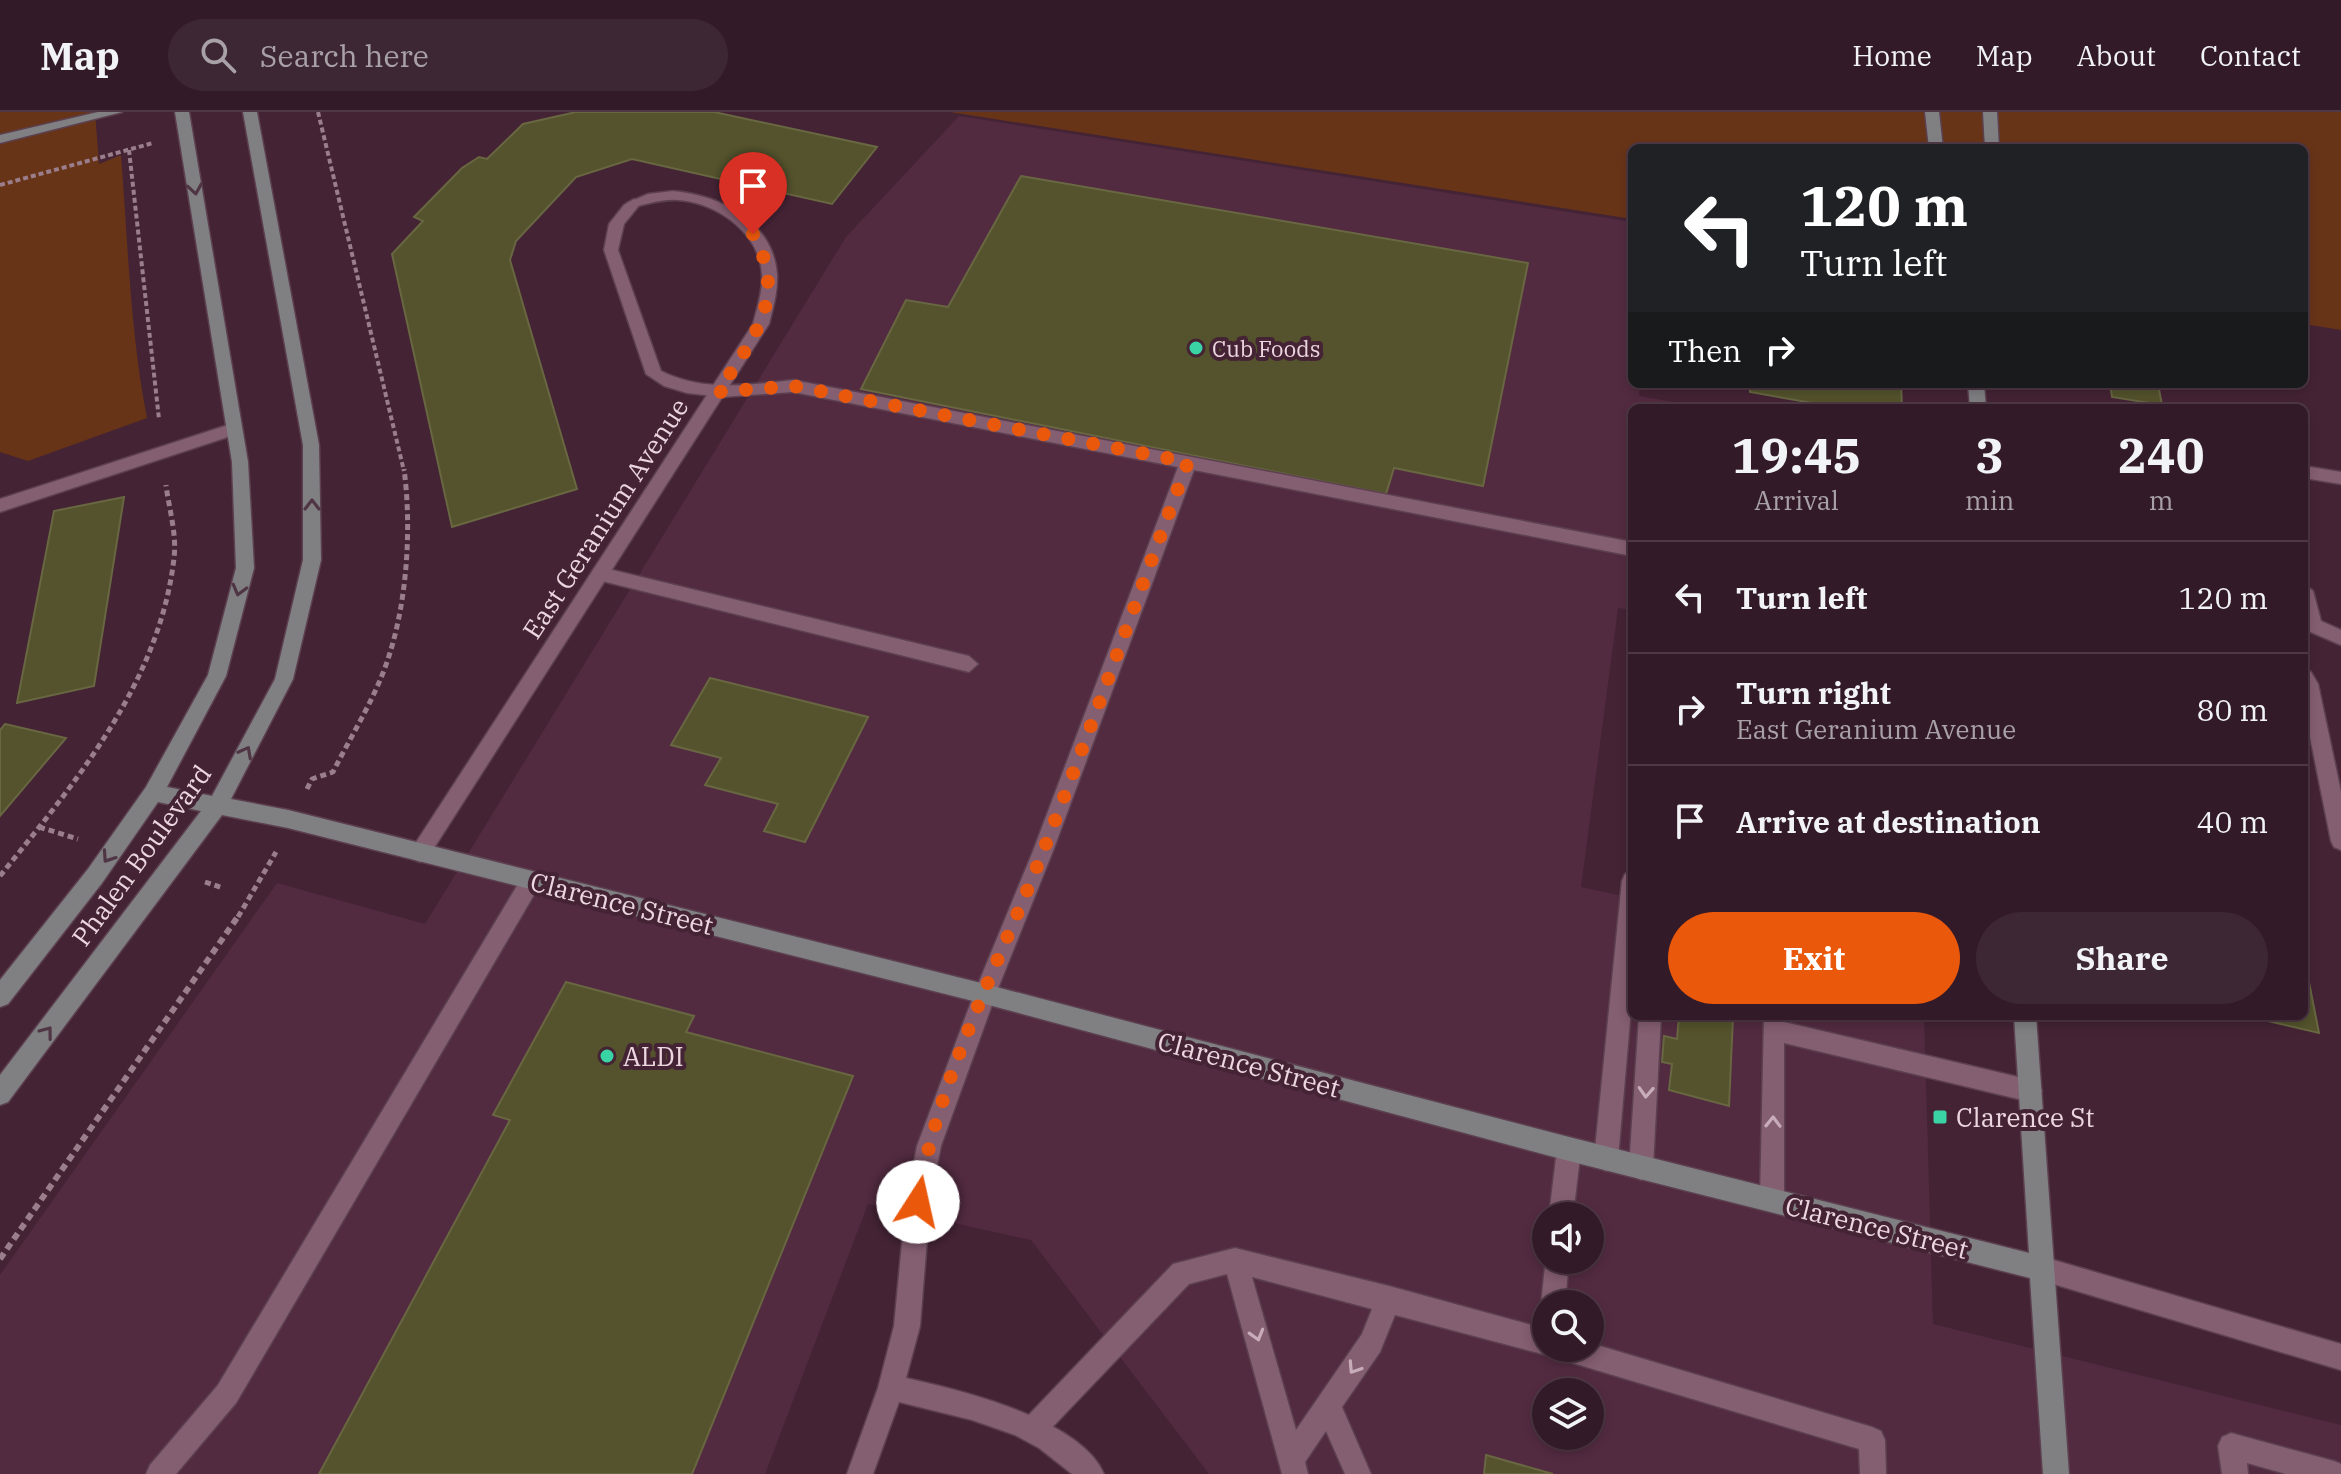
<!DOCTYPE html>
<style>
:root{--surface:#331a28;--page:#3e2734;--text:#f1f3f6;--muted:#a9a1a8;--line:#4e3845;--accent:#ea580c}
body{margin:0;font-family:"IBM Plex Serif",serif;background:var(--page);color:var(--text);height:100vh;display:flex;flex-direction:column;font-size:30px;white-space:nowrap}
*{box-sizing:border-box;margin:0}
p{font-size:26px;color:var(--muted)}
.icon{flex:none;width:44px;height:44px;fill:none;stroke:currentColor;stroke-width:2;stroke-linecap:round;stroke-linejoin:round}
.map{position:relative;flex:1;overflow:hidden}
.panel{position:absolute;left:1628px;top:292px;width:680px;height:616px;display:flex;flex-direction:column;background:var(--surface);border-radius:12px;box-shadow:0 4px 12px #0003,0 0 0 2px var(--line)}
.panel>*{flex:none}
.hud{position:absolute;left:1628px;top:32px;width:680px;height:244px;border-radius:12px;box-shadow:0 4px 12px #0003,0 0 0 2px var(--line);background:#202124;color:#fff;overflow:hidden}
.buttons{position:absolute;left:1532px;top:1090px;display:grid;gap:16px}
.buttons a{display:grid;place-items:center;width:72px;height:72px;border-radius:50%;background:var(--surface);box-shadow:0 4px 12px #0003,0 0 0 2px var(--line);font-size:40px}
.pin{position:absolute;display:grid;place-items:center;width:68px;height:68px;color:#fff;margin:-82px -34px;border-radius:50% 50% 50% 0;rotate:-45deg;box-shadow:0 0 8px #0007}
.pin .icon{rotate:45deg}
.me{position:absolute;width:88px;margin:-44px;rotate:10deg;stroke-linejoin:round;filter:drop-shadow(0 0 6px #0008)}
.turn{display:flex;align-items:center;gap:28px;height:168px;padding:0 40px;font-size:36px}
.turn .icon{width:104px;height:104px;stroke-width:2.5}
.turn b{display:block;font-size:56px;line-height:68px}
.then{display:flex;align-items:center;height:76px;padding:0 40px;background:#0003;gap:16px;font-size:30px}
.eta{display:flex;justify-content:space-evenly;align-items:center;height:136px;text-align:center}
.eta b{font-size:48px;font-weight:700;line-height:56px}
.button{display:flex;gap:16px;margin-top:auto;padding:16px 40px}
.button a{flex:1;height:92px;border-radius:48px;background:var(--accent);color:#fff;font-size:32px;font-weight:700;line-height:92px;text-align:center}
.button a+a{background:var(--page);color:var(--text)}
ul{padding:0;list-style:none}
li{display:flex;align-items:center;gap:24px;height:112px;padding:0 40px;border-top:2px solid var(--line)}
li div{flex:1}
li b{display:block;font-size:30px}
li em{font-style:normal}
header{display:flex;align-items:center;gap:48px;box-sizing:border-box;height:112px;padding:0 40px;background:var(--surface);border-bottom:2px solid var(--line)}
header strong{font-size:38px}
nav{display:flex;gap:44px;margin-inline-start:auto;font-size:28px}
.search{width:560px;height:72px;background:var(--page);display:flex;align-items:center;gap:20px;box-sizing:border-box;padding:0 28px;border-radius:44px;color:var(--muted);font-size:30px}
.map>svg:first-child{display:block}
</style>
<header>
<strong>Map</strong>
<div class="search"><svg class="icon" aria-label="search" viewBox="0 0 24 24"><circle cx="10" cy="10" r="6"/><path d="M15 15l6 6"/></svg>Search here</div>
<nav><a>Home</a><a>Map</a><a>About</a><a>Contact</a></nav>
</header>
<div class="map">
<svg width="2341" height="1362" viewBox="0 0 2341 1362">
<rect width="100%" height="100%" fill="#442335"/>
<path fill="#532b41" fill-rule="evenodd" d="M959,4l673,106v162h8l-1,12 67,12h-74v202l-14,-2 -37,279 51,11v118h292l9,308 408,101v49h-1132l-178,-234 -163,-36 -103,270h-765v-199l277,-392 148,41 421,-687zM1546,1104h44v44h-44zM1546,1192h44v44h-44zM1546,1280h44v44h-44z"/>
<g fill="#683418">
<path d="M0,0h95l4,52 22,-9c7,88 9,176 26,263l-119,43 -28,-9z"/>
<path d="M950,0h1391v218l-37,-6v-176h-672v71z"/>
</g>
<g fill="#54532d" stroke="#686741" stroke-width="2">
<path d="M576,0h138l163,35 -45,57 -200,-45 -56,18 -60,64 -6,19 67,229 -125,38 -60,-273 31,-33 -9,-4 48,-49 17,-11 8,2 36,-35z"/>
<path d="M1021,64l507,87 -45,223 -89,-18 -8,26 -525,-105 45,-89 42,7z"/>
<path d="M1750,272h151l1,24h-61l-91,-16z"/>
<path d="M2110,272h48l4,21 -50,-8z"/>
<path d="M124,385l-30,189 -77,17 37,-192z"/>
<path d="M710,566l158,39 -63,125 -41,-11 14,-27 -73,-19 16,-27 -50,-13z"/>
<path d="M5,612l61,14 -66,78v-86z"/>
<path d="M2304,845l15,76 -72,-17h57z"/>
<path d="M566,870l128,34 -8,16 167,44 -161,398h-373l191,-354 -17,-5z"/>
<path d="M1679,904h54l-4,90 -60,-16 3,-26 -10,-2 2,-26 13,3z"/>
<path d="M1486,1343l67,19h-69z"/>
</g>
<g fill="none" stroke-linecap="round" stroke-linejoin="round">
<defs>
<g id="lane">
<path d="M634,87l7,4 -17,21 -6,26 43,121c42,21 87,14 132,9l839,162v14l-438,-86 -141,381 -60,150 -8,3 -8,-3 -3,-7 59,-143 145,-384 -385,-75 -71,5 -35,-4 -23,-7 -18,-12 -42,-124 5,-26 15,-19z"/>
<path d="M234,311l8,6 -2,4 -240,79v-13z"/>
<path d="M2304,354l37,6v12l-37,-6z"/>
<path d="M600,455l369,89 9,8 -9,8 -375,-93 -3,-5 3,-5z"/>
<path d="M2304,472l9,7 8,30 20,9v15l-35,-15z"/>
<path d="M2304,557l7,3 7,12 23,108v58l-7,-3 -3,-6 -27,-134z"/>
<path d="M531,760l7,2 3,7 -3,7 -302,515 -60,71h-30l4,-9 68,-80 306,-511z"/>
<path d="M1632,760v126l-14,161 -4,8 -8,4 -8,-4 -4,-8 28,-278 3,-7z"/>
<path d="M1639,904h22l-8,152 -4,8 -8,4 -8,-4 -4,-8z"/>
<path d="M1764,904h18l2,6 247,58 8,3 3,8 -3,8 -8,3 -247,-59v157l-4,8 -8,4 -8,-4 -4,-8z"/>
<path d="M1569,1025l8,4 4,8 -8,67h-24l8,-67 4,-8z"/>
<path d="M1235,1136l154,38 157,43v19h44v-5l282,84 9,4 4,9 1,34h-26l-1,-25 -293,-88 -9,-4 -2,-6 -9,4 -151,-40 -15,37 -38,55 29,67h-26l-19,-43 -21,31 3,12h-26l-55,-200 -38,10 -148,155 -9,4 -9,-4 -4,-9 4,-9 150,-157zM1252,1165l120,32 -10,25 -66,96z"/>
<path d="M1546,1145v3h23l-4,44h-19v10l-5,-10z"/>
<path d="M2231,1321l103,28 7,3v10h-55l-39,-11 1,11h-26l-4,-28 4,-9z"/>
</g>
<g id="street">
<path d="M673,79c46,4 100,30 104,83 1,17 -4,34 -8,50l-342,535 -7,3 -7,-3 -3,-6 3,-6 340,-523c4,-16 10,-33 9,-49 -2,-43 -46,-73 -85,-75 -15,-1 -29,4 -43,7l-7,-4 21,-9z"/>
<path d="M985,872l8,3 3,7 -55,152 -11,56 -10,124 -14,52c54,12 175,41 198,96h-32l-33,-26 -24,-13 -43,-15 -73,-18 -26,72h-26l31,-86 16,-62 12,-124 11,-56 57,-152 3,-7z"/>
<path d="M2040,1144l301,88v26l-301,-90 -9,-3 -3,-9 3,-9z"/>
</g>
<g id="secondary">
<path d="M98,0h24l-122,31v-8z"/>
<path d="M175,0h14l59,350 6,106 -28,108 -59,111 45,9 63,-117 28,-119v-115l-60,-333h14l62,333 2,115 -28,119 -62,120 57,11 697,174 584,153 460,116 -15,-237h22l33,458h-26l-13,-196 -461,-117 -584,-157 -697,-176 -66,-13 -214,287 -8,3v-30l201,-264 -43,-9 -56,81 -94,121 -8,3v-27l88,-111 58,-82 62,-112 28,-107 -4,-106z"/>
<path d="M1925,0h14l4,36h-14z"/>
<path d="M1983,0h14l2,36h-14z"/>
<path d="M1968,272h16l2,24h-16z"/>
</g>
</defs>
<use href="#lane" stroke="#5c4050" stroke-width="3"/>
<use href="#street" stroke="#5c4050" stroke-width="3"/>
<use href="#secondary" stroke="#5c4050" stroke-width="3"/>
<g stroke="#9a7e8c" stroke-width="4" stroke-dasharray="5 3" stroke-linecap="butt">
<path d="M318,0l86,359"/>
<path d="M129,38l30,269"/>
<path d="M0,73l153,-42"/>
</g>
<g stroke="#9a7e8c" stroke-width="5" stroke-dasharray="6 4" stroke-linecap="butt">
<path d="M307,677l5,-10 21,-7c18,-36 41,-72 54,-110 20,-58 25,-133 17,-193"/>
<path d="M39,715l39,12"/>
<path d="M0,764c75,-93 160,-194 174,-318 3,-24 -5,-49 -8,-73"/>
<path d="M205,770l18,6"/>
<path d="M238,805l38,-65"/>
</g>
<path stroke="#9a7e8c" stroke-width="6" stroke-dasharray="7 5" stroke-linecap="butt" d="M0,1147l239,-344"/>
<use href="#lane" fill="#845e71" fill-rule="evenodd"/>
<use href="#street" fill="#845e71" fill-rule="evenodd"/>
<use href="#secondary" fill="#808083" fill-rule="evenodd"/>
</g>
<defs><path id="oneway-chevron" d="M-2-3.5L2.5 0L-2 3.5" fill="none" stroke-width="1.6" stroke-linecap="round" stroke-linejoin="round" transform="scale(2)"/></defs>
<g stroke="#503645">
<use href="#oneway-chevron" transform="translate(195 77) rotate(81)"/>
<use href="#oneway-chevron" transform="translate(312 393) rotate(-90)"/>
<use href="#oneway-chevron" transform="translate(239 478) rotate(105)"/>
<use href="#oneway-chevron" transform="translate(246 640) rotate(-62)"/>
<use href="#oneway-chevron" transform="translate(108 745) rotate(124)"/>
<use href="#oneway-chevron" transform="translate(47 920) rotate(-53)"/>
</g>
<g stroke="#c8acb9">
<use href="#oneway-chevron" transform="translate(1646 980) rotate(93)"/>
<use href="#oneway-chevron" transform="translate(1773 1010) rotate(-89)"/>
<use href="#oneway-chevron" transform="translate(1257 1223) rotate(74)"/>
<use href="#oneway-chevron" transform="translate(1354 1256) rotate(123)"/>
</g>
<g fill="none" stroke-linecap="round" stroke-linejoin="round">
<path stroke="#ea580c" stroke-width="14" stroke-dasharray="0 25.2" d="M753,122c36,64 0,104 -35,158l75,-6 395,76c-49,130 -95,262 -146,392 -43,109 -107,232 -124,348"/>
</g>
<g fill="#3ad4a4" stroke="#442335" stroke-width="3">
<circle cx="1196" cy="236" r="8"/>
<circle cx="607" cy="944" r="8"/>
<rect x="1932" y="997" width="16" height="16" rx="4"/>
</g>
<g text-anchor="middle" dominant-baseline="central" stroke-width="8" stroke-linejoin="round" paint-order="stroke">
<g font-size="22" fill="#ecd6e0" stroke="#442335" text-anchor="start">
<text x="1212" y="236">Cub Foods</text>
</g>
<g font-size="26" fill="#ecd6e0" stroke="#442335">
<text transform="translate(605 406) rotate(-57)">East Geranium Avenue</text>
<text transform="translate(141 743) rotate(-54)">Phalen Boulevard</text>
<text transform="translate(622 791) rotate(14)">Clarence Street</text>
<text transform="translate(1249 952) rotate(15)">Clarence Street</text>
<text transform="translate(1877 1115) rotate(14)">Clarence Street</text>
</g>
<g font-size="26" fill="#ecd6e0" stroke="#442335" text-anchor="start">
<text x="623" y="944">ALDI</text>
<text x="1956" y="1005">Clarence St</text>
</g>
</g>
</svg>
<div class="buttons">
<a><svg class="icon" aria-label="sound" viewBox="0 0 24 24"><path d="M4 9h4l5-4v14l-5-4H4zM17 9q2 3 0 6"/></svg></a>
<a><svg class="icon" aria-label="search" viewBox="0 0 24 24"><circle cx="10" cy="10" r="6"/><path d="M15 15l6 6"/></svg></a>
<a><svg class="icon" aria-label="layers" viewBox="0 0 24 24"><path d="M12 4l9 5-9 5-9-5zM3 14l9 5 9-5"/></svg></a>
</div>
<div class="pin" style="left:753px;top:122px;background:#d93025"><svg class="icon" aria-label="arrive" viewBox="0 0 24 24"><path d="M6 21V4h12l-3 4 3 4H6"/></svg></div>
<svg class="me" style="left:918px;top:1090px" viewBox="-20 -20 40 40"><circle r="19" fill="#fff"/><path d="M0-13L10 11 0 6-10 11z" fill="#ea580c"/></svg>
<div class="hud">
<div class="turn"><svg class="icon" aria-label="left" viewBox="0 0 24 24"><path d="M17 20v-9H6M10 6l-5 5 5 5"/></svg><div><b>120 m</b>Turn left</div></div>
<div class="then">Then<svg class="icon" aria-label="right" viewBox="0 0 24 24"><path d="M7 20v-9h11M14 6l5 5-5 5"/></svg></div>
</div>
<section class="panel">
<div class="eta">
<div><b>19:45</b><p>Arrival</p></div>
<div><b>3</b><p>min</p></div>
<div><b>240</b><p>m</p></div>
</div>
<ul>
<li><svg class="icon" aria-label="left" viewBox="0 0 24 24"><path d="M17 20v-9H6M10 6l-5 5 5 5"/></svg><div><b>Turn left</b></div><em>120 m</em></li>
<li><svg class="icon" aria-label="right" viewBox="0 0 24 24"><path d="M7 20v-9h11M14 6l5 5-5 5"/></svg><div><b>Turn right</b><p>East Geranium Avenue</p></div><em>80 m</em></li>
<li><svg class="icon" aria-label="arrive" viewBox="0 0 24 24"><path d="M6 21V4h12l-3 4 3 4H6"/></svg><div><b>Arrive at destination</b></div><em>40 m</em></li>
</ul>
<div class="button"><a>Exit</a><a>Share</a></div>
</section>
</div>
